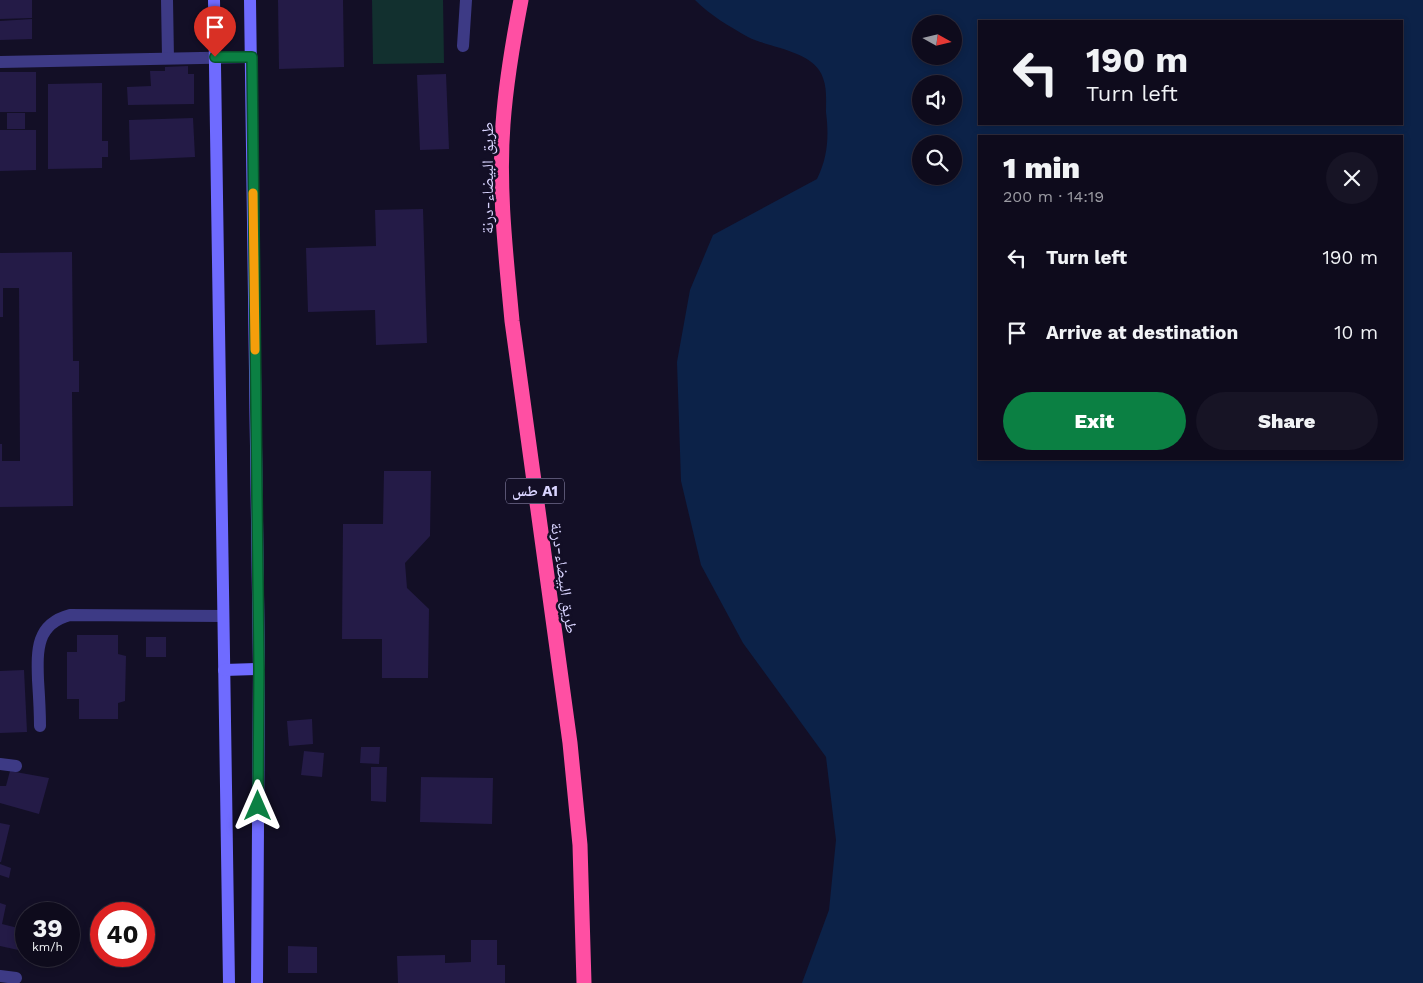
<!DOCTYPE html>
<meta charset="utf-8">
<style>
:root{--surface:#0e0b1c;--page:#171425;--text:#f1f3f6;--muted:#9b9ba3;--line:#2e2b3b;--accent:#0b8043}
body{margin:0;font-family:"Work Sans","Noto Naskh Arabic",sans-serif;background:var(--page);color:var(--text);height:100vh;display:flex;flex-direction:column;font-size:19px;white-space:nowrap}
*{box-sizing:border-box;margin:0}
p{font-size:16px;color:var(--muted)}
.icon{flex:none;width:28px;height:28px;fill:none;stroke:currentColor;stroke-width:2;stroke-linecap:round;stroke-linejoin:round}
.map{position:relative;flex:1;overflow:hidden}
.side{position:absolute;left:978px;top:135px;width:425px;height:325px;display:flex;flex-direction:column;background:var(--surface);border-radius:0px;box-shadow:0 2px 8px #0003,0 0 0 1px var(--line)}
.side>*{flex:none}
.hud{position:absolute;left:978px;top:20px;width:425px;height:105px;border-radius:0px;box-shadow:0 2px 8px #0003,0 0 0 1px var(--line);background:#0e0b1c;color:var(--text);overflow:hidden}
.needle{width:32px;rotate:98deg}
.buttons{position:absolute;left:912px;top:15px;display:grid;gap:10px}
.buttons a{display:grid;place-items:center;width:50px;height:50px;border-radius:50%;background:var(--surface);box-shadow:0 2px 8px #0003,0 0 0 1px var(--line);font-size:25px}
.speed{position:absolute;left:15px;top:902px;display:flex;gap:10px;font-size:25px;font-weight:700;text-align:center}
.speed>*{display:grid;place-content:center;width:65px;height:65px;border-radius:50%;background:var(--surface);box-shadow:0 2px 8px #0003,0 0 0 1px var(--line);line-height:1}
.speed small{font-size:12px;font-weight:400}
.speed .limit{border:8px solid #d22;background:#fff;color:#111}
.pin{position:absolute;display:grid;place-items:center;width:42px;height:42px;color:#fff;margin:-51px -21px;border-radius:50% 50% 50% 0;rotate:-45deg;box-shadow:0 0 5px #0007}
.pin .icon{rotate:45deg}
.me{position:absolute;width:55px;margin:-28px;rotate:0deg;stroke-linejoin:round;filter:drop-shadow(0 0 4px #0008)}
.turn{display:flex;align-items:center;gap:18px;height:105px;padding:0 25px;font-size:22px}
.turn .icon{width:65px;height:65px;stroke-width:2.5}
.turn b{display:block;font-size:35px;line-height:42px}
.round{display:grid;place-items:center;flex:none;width:52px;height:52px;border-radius:26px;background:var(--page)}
.head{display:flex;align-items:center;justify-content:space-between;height:85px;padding:0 25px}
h1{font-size:30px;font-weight:800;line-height:38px}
.cta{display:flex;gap:10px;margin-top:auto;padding:10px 25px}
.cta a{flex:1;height:58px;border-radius:30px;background:var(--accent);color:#fff;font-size:20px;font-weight:800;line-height:58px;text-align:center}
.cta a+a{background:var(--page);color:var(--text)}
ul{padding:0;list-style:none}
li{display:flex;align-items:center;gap:15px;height:75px;padding:0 25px}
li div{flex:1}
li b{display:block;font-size:19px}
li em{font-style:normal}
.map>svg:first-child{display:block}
</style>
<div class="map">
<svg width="1423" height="983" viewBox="0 0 1423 983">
<rect width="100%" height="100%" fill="#130f26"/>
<path fill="#12302f" d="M372,0h71l1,63 -71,1z"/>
<path fill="#0c2248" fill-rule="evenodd" d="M695,0h728v983h-621l27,-73 7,-70 -10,-83 -83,-114 -42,-78 -20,-84 -4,-119 13,-72 23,-55 104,-56c11,-22 12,-43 9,-67 0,-11 1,-24 -3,-34 -8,-27 -53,-30 -75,-41 -19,-11 -37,-21 -53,-37zM979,21h422v103h-422zM921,24h33v32h-33zM921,84h33v32h-33zM979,136h422v323h-422zM921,144h33v32h-33z"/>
<g fill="#241b47">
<path d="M0,0h32v18l-32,1z"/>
<path d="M278,0h65l1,67 -65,2z"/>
<path d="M32,19v20l-32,1v-19z"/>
<path d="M188,66v8h6v30l-66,1 -1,-18 24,-1 -1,-15h15v-4z"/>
<rect x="0" y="72" width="36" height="40"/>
<path d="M446,74l3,75 -29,1 -3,-75z"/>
<path d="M102,83v58h6v16h-6v11l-54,1v-85z"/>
<rect x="7" y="113" width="18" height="16"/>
<path d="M193,118l2,39 -65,3 -1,-40z"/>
<path d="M0,130h36v40l-36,1z"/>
<path d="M423,209l4,134 -51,2 -1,-35 -67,2 -2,-64 70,-2 -1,-36z"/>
<path d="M72,252l1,109h6v31h-7l1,114 -73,1v-63h2v17h18l-1,-173h-16v29h-3v-64z"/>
<path d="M384,471h47l-1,65 -25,27 2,25 22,21 -1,69h-46v-39h-40l1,-115h40z"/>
<path d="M77,635h41v19l8,2 -1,45 -7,2v16h-39v-20h-12v-47h10z"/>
<rect x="146" y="637" width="20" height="20"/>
<path d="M24,670l3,62 -27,1v-62z"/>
<path d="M312,719l1,25 -24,2 -2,-25z"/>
<path d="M361,747h19l-1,17 -19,-1z"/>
<path d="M304,751l20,2 -2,24 -21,-2z"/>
<path d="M371,767h16l-1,35 -15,-1z"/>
<path d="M10,771l39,7 -10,36 -39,-11v-17h6z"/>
<path d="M421,777l72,1 -1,46 -72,-2z"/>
<path d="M0,823l10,2 -9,37h-1z"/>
<path d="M0,864l11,4 -2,10 -9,-3z"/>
<path d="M0,903l6,2 -4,19 24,6 -3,21 -23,-5z"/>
<path d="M471,940h26v25h8v18h-107l-1,-27 48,-1v8l26,-1z"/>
<path d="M288,946l29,1v26h-29z"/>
</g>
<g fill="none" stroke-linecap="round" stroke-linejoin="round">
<g stroke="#3d3a85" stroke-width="12">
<path d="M463,46l3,-46"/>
<path d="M40,726c0,-15 -1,-31 -2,-46 -1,-30 -2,-56 32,-65l153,1"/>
</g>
<g stroke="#3d3a85" stroke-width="12">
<path d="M167,0l1,58"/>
<path d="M0,62l251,-5"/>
<path d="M0,764l16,2"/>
<path d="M0,976l16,2"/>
</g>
<g stroke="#6f6bff" stroke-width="12">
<path d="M214,0l15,983"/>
<path d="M250,0l9,669 -2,314"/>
<path d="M224,670l35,-1"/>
</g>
<path stroke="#ff4fa3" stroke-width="15" d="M521,0c-8,41 -15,82 -18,124 -5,65 3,132 9,197l58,422 10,102 4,138"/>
</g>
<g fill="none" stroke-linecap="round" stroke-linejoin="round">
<defs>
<path id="route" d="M215,57h37l7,612 -1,137"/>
</defs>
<use href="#route" stroke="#07532c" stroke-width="12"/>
<use href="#route" stroke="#0b8043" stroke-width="9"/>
<path stroke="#f59e0b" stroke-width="9" d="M253,193l2,157"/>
</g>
<g text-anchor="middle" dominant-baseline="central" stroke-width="5" stroke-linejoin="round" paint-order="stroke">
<rect fill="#130f26" stroke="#9e99be" stroke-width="1" x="506" y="478.5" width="58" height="25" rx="4"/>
<g font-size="15" font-weight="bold" fill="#d9d4ff">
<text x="535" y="491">طس A1</text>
</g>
<g font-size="16" fill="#d9d4ff" stroke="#130f26">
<text transform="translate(487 178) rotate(-90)">طريق البيضاء-درنة</text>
<text transform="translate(564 578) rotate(82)">طريق البيضاء-درنة</text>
</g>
</g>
</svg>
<div class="buttons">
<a><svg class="needle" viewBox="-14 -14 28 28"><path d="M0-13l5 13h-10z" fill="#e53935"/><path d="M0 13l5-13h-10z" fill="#9b9ba3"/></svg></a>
<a><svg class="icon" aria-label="sound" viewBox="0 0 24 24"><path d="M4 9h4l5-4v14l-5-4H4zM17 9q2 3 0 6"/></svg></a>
<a><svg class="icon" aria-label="search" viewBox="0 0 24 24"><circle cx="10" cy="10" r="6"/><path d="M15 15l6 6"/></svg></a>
</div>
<div class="speed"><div>39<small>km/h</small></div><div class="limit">40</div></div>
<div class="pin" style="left:215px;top:57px;background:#d93025"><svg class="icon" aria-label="arrive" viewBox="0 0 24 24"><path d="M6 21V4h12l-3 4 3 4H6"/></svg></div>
<svg class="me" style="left:258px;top:806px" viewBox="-20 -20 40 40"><path d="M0-17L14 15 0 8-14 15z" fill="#0b8043" stroke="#fff" stroke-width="4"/></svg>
<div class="hud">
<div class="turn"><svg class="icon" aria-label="left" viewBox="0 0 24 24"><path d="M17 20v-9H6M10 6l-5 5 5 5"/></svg><div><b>190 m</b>Turn left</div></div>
</div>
<section class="side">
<div class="head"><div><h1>1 min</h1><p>200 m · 14:19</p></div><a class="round"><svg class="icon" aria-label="close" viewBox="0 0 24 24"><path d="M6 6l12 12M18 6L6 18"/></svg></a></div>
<ul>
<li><svg class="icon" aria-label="left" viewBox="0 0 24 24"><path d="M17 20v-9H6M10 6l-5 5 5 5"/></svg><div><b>Turn left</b></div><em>190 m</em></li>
<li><svg class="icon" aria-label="arrive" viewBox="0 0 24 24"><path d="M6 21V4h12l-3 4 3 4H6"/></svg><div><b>Arrive at destination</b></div><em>10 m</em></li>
</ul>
<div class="cta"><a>Exit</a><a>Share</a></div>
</section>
</div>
